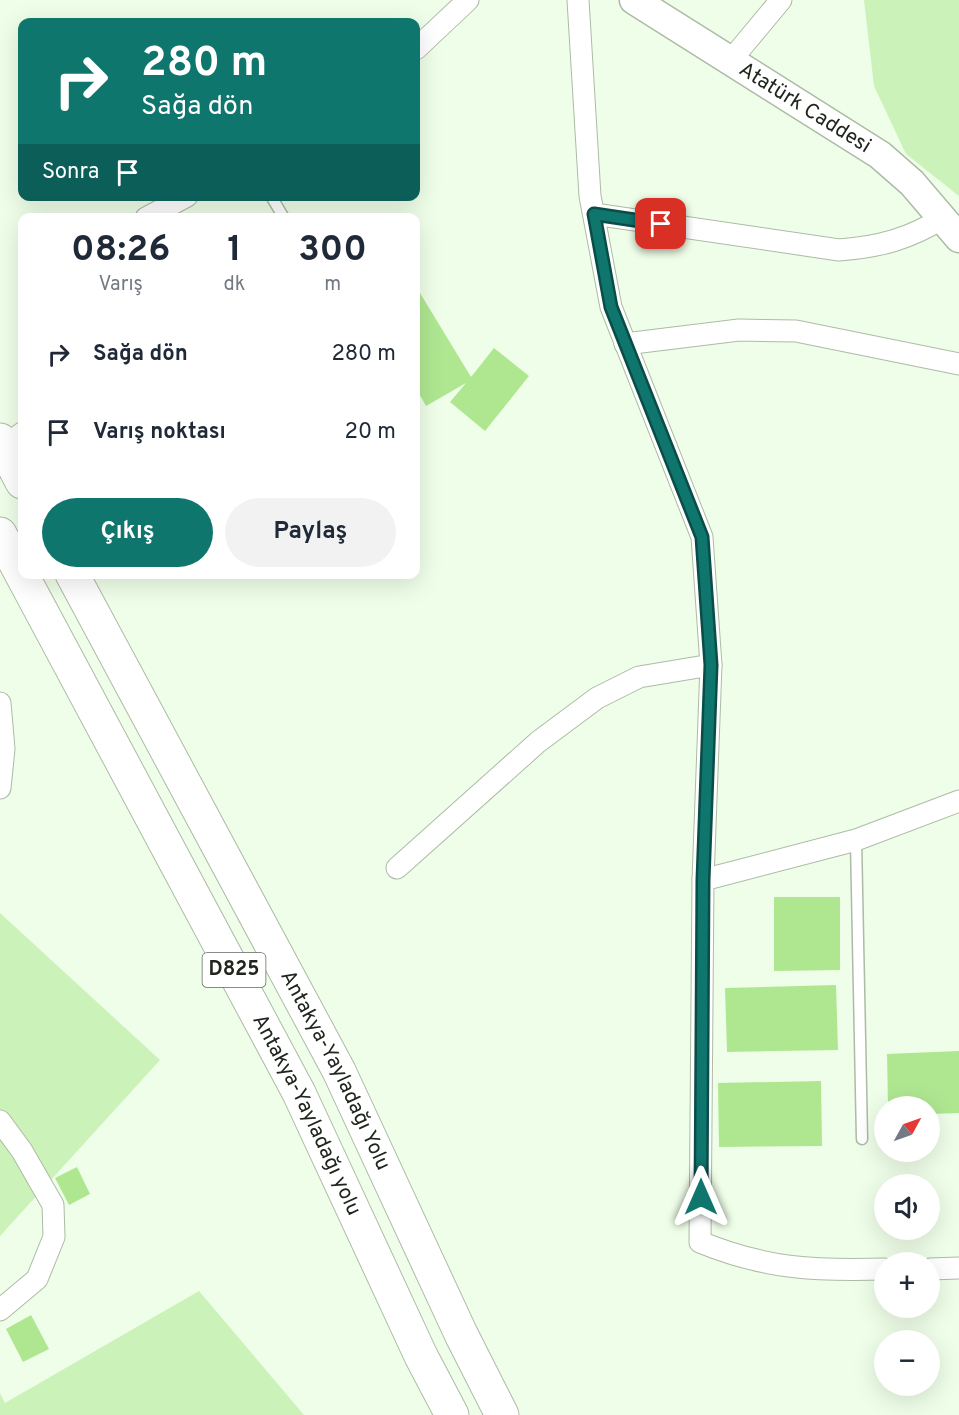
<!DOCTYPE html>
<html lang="tr">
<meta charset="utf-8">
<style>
:root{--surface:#fff;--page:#f2f2f3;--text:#1f2937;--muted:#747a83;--accent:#0f766e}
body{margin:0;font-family:Overpass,sans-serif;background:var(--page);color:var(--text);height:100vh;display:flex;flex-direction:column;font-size:22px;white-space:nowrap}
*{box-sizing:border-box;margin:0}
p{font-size:20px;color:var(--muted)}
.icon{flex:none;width:33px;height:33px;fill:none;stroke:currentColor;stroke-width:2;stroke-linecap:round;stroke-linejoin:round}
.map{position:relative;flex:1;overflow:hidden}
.drawer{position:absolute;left:18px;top:213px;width:402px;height:366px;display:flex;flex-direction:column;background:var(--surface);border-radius:12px;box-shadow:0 6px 24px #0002}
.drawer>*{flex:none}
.hud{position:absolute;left:18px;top:18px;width:402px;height:183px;border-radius:12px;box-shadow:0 6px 24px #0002;background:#0f766e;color:#fff;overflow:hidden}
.needle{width:39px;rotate:50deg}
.controls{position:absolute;left:874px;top:1096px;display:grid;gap:12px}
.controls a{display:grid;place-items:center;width:66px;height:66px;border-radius:50%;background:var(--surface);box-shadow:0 6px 24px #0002;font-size:30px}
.pin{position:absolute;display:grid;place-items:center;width:51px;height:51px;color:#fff;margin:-26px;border-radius:12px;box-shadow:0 3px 9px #0006}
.me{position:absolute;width:66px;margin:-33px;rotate:0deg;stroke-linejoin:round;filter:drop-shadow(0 0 4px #0008)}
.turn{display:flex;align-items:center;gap:21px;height:126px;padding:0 24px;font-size:27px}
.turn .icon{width:78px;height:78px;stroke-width:2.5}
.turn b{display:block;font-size:42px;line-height:51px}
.then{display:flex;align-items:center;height:57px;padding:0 24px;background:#0003;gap:12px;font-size:22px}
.eta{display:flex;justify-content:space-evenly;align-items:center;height:102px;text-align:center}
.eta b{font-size:36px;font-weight:700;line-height:42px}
.button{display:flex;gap:12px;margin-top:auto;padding:12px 24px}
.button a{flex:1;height:69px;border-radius:36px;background:var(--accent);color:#fff;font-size:24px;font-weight:700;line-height:69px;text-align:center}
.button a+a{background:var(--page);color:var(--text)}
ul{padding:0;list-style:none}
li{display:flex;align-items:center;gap:18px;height:78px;padding:0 24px}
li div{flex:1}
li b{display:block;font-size:22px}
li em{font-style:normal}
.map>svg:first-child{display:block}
</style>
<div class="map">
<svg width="959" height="1415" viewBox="0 0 959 1415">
<rect width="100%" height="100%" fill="#effee8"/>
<g fill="#cbf2b9">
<path d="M864,0h95v196l-53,-42 -32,-68z"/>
<path d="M0,913l160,147 -160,176z"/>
<path d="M199,1291l105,124h-304v-22l5,10z"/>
</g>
<g fill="#afe791">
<path d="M417,288l54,89 23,-29 35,28 -44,55 -35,-29 16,-19 -40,23 -10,-18z"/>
<path d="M774,897h66v73l-66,1z"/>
<path d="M836,985l2,65 -111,2 -2,-64z"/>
<path d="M959,1051v62l-29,1v-7h-42l-1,-53z"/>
<path d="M821,1081l1,65 -103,1 -1,-64z"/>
<path d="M77,1167l13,27 -21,11 -14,-27z"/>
<path d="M31,1315l18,34 -26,13 -17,-33z"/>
</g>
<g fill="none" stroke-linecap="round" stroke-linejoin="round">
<defs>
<g id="service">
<path d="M271,196l13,22"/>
<path d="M856,840l6,299"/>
</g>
<g id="minor">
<path d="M578,0l12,196 21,111 91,230 9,128 -8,215 -3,362c66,27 115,29 185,27"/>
<path d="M416,49l52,-49"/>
<path d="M731,60l50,-60"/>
<path d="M594,214l245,36c40,-3 71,-11 105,-33"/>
<path d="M146,218l41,-22"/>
<path d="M625,344l114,-14 57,1 163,33"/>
<path d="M4,447l18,-14"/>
<path d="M0,703l4,46 -4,39"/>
<path d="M397,868l141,-126 59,-44 42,-21 72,-12"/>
<path d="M703,880l153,-40 103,-39"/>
<path d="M0,1121l22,30 31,54 1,32 -17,42 -37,31"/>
<path d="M930,1269l29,-1"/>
</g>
<g id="secondary">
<path id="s1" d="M634,0l246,155 32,28 47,55"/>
</g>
<g id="trunk">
<path d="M0,440l22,42"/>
<path id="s2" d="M0,534l299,559 122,263 31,59"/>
<path id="s3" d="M72,574l267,497 122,263 41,81"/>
</g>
</defs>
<use href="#service" stroke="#adbba6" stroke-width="13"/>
<use href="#minor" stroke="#adbba6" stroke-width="23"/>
<use href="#secondary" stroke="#adbba6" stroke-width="31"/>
<use href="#trunk" stroke="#adbba6" stroke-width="35"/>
<use href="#service" stroke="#fff" stroke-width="10"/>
<use href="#minor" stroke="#fff" stroke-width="21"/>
<use href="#secondary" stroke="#fff" stroke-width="28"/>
<use href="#trunk" stroke="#fff" stroke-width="33"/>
</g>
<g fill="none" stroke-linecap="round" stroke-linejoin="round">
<defs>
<path id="route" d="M661,224l-67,-10 17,93 91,230 9,128 -8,215 -2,317"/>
</defs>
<use href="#route" stroke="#0a4d48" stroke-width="15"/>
<use href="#route" stroke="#0f766e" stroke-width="10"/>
</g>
<g text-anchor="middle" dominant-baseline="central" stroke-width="4.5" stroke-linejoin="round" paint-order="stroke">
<rect fill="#fff" stroke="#636762" stroke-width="1.5" x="202.5" y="953" width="63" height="34" rx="4.5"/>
<g font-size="20" font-weight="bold" fill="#20261e">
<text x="234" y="970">D825</text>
</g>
<g font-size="21" fill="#20261e" stroke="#fff">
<text stroke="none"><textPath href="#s1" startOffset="202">Atatürk Caddesi</textPath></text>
<text stroke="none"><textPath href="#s3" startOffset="562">Antakya-Yayladağı Yolu</textPath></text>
<text stroke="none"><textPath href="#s2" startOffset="657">Antakya-Yayladağı yolu</textPath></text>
</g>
</g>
</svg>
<div class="controls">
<a><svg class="needle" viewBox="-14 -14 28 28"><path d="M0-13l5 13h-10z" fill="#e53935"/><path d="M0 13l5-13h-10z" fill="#747a83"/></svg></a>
<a><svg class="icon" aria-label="sound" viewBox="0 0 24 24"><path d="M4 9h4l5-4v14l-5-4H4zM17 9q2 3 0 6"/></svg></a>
<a>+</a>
<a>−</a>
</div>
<div class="pin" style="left:661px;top:224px;background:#d93025"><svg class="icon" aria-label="arrive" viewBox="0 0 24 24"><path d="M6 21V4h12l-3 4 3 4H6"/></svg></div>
<svg class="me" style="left:701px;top:1197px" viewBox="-20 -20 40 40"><path d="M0-17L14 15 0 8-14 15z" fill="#0f766e" stroke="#fff" stroke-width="4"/></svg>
<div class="hud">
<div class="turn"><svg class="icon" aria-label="right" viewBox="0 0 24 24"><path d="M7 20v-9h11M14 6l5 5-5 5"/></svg><div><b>280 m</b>Sağa dön</div></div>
<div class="then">Sonra<svg class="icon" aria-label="arrive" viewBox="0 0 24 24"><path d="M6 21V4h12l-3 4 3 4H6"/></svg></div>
</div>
<section class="drawer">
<div class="eta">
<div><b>08:26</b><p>Varış</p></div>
<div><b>1</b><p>dk</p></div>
<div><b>300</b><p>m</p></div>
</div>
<ul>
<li><svg class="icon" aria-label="right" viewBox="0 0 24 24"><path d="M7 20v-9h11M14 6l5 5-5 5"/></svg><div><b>Sağa dön</b></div><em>280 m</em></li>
<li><svg class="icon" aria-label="arrive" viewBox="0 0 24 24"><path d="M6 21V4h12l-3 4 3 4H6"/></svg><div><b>Varış noktası</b></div><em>20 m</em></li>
</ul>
<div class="button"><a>Çıkış</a><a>Paylaş</a></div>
</section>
</div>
